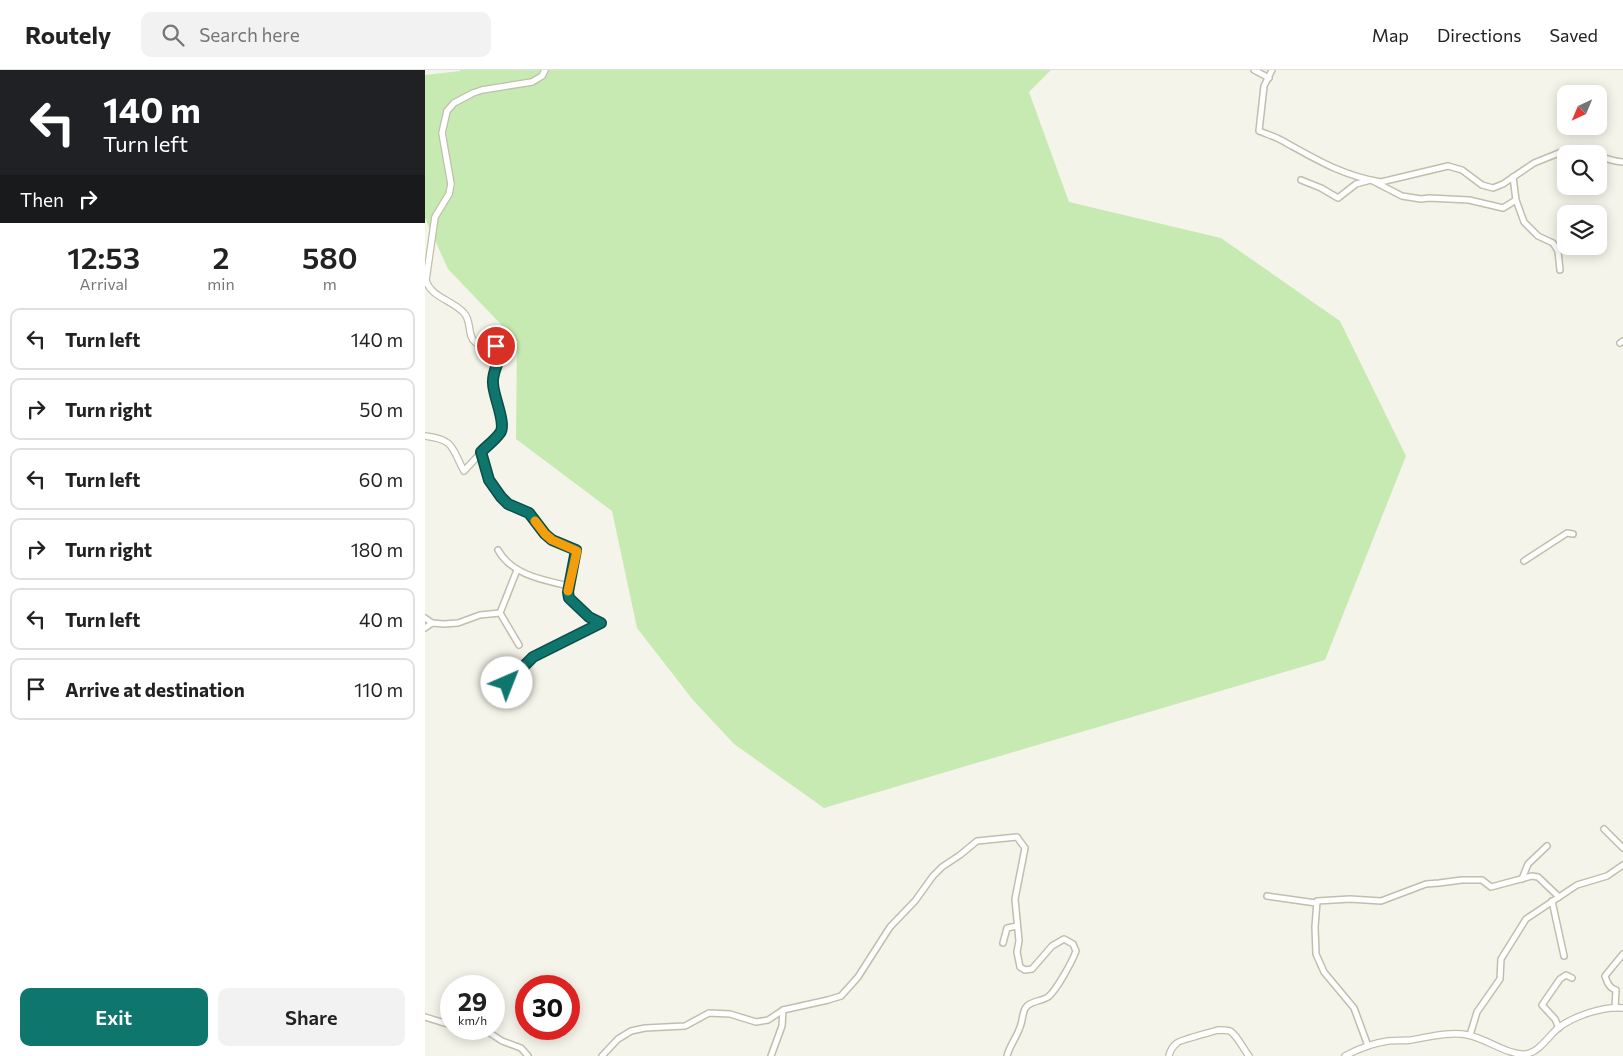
<!DOCTYPE html>
<style>
:root{--surface:#fff;--page:#f2f2f2;--text:#222;--muted:#767676;--line:#e0e0e0;--accent:#0f766e}
body{margin:0;font-family:Commissioner,sans-serif;background:var(--page);color:var(--text);height:100vh;display:flex;flex-direction:column;font-size:19px;white-space:nowrap}
*{box-sizing:border-box;margin:0}
p{font-size:16px;color:var(--muted)}
.icon{flex:none;width:28px;height:28px;fill:none;stroke:currentColor;stroke-width:2;stroke-linecap:round;stroke-linejoin:round}
.map{position:relative;flex:1;overflow:hidden}
.panel{display:flex;flex-direction:column;background:var(--surface);width:425px}
.panel>*{flex:none}
.hud{background:#202124;color:#fff;overflow:hidden}
.needle{width:32px;rotate:224deg}
.fabs{position:absolute;left:1132px;top:15px;display:grid;gap:10px}
.fabs a{display:grid;place-items:center;width:50px;height:50px;border-radius:10px;background:var(--surface);box-shadow:0 2px 12px #0003;font-size:25px}
.speed{position:absolute;left:15px;top:905px;display:flex;gap:10px;font-size:25px;font-weight:700;text-align:center}
.speed>*{display:grid;place-content:center;width:65px;height:65px;border-radius:50%;background:var(--surface);box-shadow:0 2px 12px #0003;line-height:1}
.speed small{font-size:12px;font-weight:400}
.speed .limit{border:8px solid #d22;background:#fff;color:#111}
.pin{position:absolute;display:grid;place-items:center;width:42px;height:42px;color:#fff;margin:-21px;border:2px solid #fff;border-radius:50%;box-shadow:0 1px 5px #0007}
.me{position:absolute;width:55px;margin:-28px;rotate:44deg;stroke-linejoin:round;filter:drop-shadow(0 0 4px #0008)}
.turn{display:flex;align-items:center;gap:18px;height:105px;padding:0 20px;font-size:22px}
.turn .icon{width:65px;height:65px;stroke-width:2.5}
.turn b{display:block;font-size:35px;line-height:42px}
.then{display:flex;align-items:center;height:48px;padding:0 20px;background:#0003;gap:10px;font-size:19px}
.eta{display:flex;justify-content:space-evenly;align-items:center;height:85px;text-align:center}
.eta b{font-size:30px;font-weight:600;line-height:35px}
.primary-button{display:flex;gap:10px;margin-top:auto;padding:10px 20px}
.primary-button a{flex:1;height:58px;border-radius:10px;background:var(--accent);color:#fff;font-size:20px;font-weight:600;line-height:58px;text-align:center}
.primary-button a+a{background:var(--page);color:var(--text)}
ul{padding:0;list-style:none}
li{display:flex;align-items:center;gap:15px;height:62px;margin:0 10px 8px;padding:0 10px;border:2px solid var(--line);border-radius:10px}
li div{flex:1}
li b{display:block;font-size:19px}
li em{font-style:normal}
header{display:flex;align-items:center;gap:30px;box-sizing:border-box;height:70px;padding:0 25px;background:var(--surface);border-bottom:1px solid var(--line)}
header strong{font-size:24px}
nav{display:flex;gap:28px;margin-inline-start:auto;font-size:18px}
.search{width:350px;height:45px;background:var(--page);display:flex;align-items:center;gap:12px;box-sizing:border-box;padding:0 18px;border-radius:10px;color:var(--muted);font-size:19px}
main{display:flex;flex:1;min-height:0}
.map>svg:first-child{display:block}
</style>
<header>
<strong>Routely</strong>
<div class="search"><svg class="icon" aria-label="search" viewBox="0 0 24 24"><circle cx="10" cy="10" r="6"/><path d="M15 15l6 6"/></svg>Search here</div>
<nav><a>Map</a><a>Directions</a><a>Saved</a></nav>
</header>
<main>
<section class="panel">
<div class="hud">
<div class="turn"><svg class="icon" aria-label="left" viewBox="0 0 24 24"><path d="M17 20v-9H6M10 6l-5 5 5 5"/></svg><div><b>140 m</b>Turn left</div></div>
<div class="then">Then<svg class="icon" aria-label="right" viewBox="0 0 24 24"><path d="M7 20v-9h11M14 6l5 5-5 5"/></svg></div>
</div>
<div class="eta">
<div><b>12:53</b><p>Arrival</p></div>
<div><b>2</b><p>min</p></div>
<div><b>580</b><p>m</p></div>
</div>
<ul>
<li><svg class="icon" aria-label="left" viewBox="0 0 24 24"><path d="M17 20v-9H6M10 6l-5 5 5 5"/></svg><div><b>Turn left</b></div><em>140 m</em></li>
<li><svg class="icon" aria-label="right" viewBox="0 0 24 24"><path d="M7 20v-9h11M14 6l5 5-5 5"/></svg><div><b>Turn right</b></div><em>50 m</em></li>
<li><svg class="icon" aria-label="left" viewBox="0 0 24 24"><path d="M17 20v-9H6M10 6l-5 5 5 5"/></svg><div><b>Turn left</b></div><em>60 m</em></li>
<li><svg class="icon" aria-label="right" viewBox="0 0 24 24"><path d="M7 20v-9h11M14 6l5 5-5 5"/></svg><div><b>Turn right</b></div><em>180 m</em></li>
<li><svg class="icon" aria-label="left" viewBox="0 0 24 24"><path d="M17 20v-9H6M10 6l-5 5 5 5"/></svg><div><b>Turn left</b></div><em>40 m</em></li>
<li><svg class="icon" aria-label="arrive" viewBox="0 0 24 24"><path d="M6 21V4h12l-3 4 3 4H6"/></svg><div><b>Arrive at destination</b></div><em>110 m</em></li>
</ul>
<div class="primary-button"><a>Exit</a><a>Share</a></div>
</section>
<div class="map">
<svg width="1198" height="986" viewBox="0 0 1198 986">
<rect width="100%" height="100%" fill="#f5f4ea"/>
<path fill="#c7eab2" d="M35,0h591l-22,22 40,110 152,36 119,83 66,135 -81,204 -501,148 -90,-64 -41,-44 -56,-72 -25,-117 -96,-72 1,-98 -69,-72 -23,-51v-143l35,-4z"/>
<g fill="none" stroke-linecap="round" stroke-linejoin="round">
<defs>
<g id="minor">
<path d="M829,0l15,8"/>
<path d="M847,0l-8,16 -5,45c7,3 15,5 22,9 33,18 61,36 100,42l67,-16 14,4 20,15 11,3 10,-4 31,-21 30,-12 14,3"/>
<path d="M1174,87c8,1 16,5 24,5"/>
<path d="M1088,107l3,23"/>
<path d="M876,110l20,8 17,10 18,-14 15,-4 31,16 19,3 8,-1 40,2 34,8 13,-8 8,22 14,14 15,7 5,8 2,19"/>
<path d="M1195,273l3,-2"/>
<path d="M56,382l8,28 12,17 7,7 21,9 16,21 7,6 24,10 -8,42v6l21,19 12,6 -68,34 -31,30"/>
<path d="M73,480c14,25 45,30 71,36"/>
<path d="M1099,491l43,-28 6,1"/>
<path d="M75,543l19,32"/>
<path d="M0,548l7,5"/>
<path d="M0,558l7,-5 12,1 14,-1 22,-8 20,-2 17,-43"/>
<path d="M1179,759l19,19"/>
<path d="M1097,809l6,-15 19,-18"/>
<path d="M842,826l49,7"/>
<path d="M1127,831l12,55"/>
<path d="M578,873l4,-15 10,-2"/>
<path d="M1190,938l1,-18c-7,-2 -9,-8 -11,-14l18,-22"/>
<path d="M0,947l26,8"/>
<path d="M1134,958l-4,-9 -13,-14 18,-26 6,-4 6,3"/>
<path d="M56,959h3l18,12 19,7 7,8"/>
<path d="M1045,965l7,-23 23,-33 1,-20 25,-40 51,-34 30,-9 16,-11"/>
<path d="M943,976l-14,-38 -30,-36 -8,-18 -1,-27 2,-26 33,-2 31,2 45,-17 13,-1 23,-3h20l9,7 41,-11 6,1 21,20"/>
<path d="M177,986l16,-17 13,-8 14,-3 40,-2 24,-13 21,1 26,8 12,-2 15,-10 45,-10 13,-4 17,-19 32,-50 25,-26 18,-25 9,-9 18,-12 17,-14 40,-4 8,11 -10,51 4,42 -2,11 3,15 5,3 7,-1 20,-23 12,-7 9,5 3,7c-4,11 -20,40 -28,46 -6,4 -16,4 -21,9 -5,5 -4,13 -6,18 -3,12 -11,20 -14,32"/>
<path d="M346,986l11,-30 1,-16"/>
</g>
<g id="tertiary">
<path d="M0,366c31,4 26,12 39,35l37,-40c4,-13 -7,-32 -8,-47 -1,-13 7,-22 8,-34 -8,-6 -20,-2 -26,-8 -8,-6 -3,-21 -11,-29 -11,-13 -33,-15 -38,-33l9,-63 14,-23 2,-10 -9,-51 5,-22 7,-8 19,-10 9,-3 50,-8 10,-6 3,-6"/>
<path d="M744,986c1,-5 4,-10 8,-13 2,-3 35,-11 41,-13 3,0 9,0 12,1 8,5 13,18 19,25"/>
<path d="M920,986c13,-7 28,-13 43,-15 8,-1 15,0 23,-1 18,-3 39,-9 57,-5 17,3 41,21 58,19 13,-2 22,-17 32,-26 16,-12 45,-22 65,-20"/>
</g>
</defs>
<use href="#minor" stroke="#c1beac" stroke-width="8"/>
<use href="#tertiary" stroke="#c1beac" stroke-width="8"/>
<use href="#minor" stroke="#fff" stroke-width="5"/>
<use href="#tertiary" stroke="#fff" stroke-width="5.5"/>
</g>
<g fill="none" stroke-linecap="round" stroke-linejoin="round">
<defs>
<path id="route" d="M71,276l5,4c-1,12 -9,21 -8,33 0,13 14,41 7,50 -5,7 -13,13 -19,19l8,28 12,17 7,7 21,9 16,21 7,6 24,10 -8,42 1,6 20,19 12,6 -68,34 -26,26"/>
</defs>
<use href="#route" stroke="#0a4d48" stroke-width="12"/>
<use href="#route" stroke="#0f766e" stroke-width="9"/>
<path stroke="#f59e0b" stroke-width="9" d="M110,451l10,13 7,6 25,11 -9,40"/>
</g>
</svg>
<div class="fabs">
<a><svg class="needle" viewBox="-14 -14 28 28"><path d="M0-13l5 13h-10z" fill="#e53935"/><path d="M0 13l5-13h-10z" fill="#767676"/></svg></a>
<a><svg class="icon" aria-label="search" viewBox="0 0 24 24"><circle cx="10" cy="10" r="6"/><path d="M15 15l6 6"/></svg></a>
<a><svg class="icon" aria-label="layers" viewBox="0 0 24 24"><path d="M12 4l9 5-9 5-9-5zM3 14l9 5 9-5"/></svg></a>
</div>
<div class="speed"><div>29<small>km/h</small></div><div class="limit">30</div></div>
<div class="pin" style="left:71px;top:276px;background:#d93025"><svg class="icon" aria-label="arrive" viewBox="0 0 24 24"><path d="M6 21V4h12l-3 4 3 4H6"/></svg></div>
<svg class="me" style="left:82px;top:613px" viewBox="-20 -20 40 40"><circle r="19" fill="#fff"/><path d="M0-13L10 11 0 6-10 11z" fill="#0f766e"/></svg>
</div>
</main>
